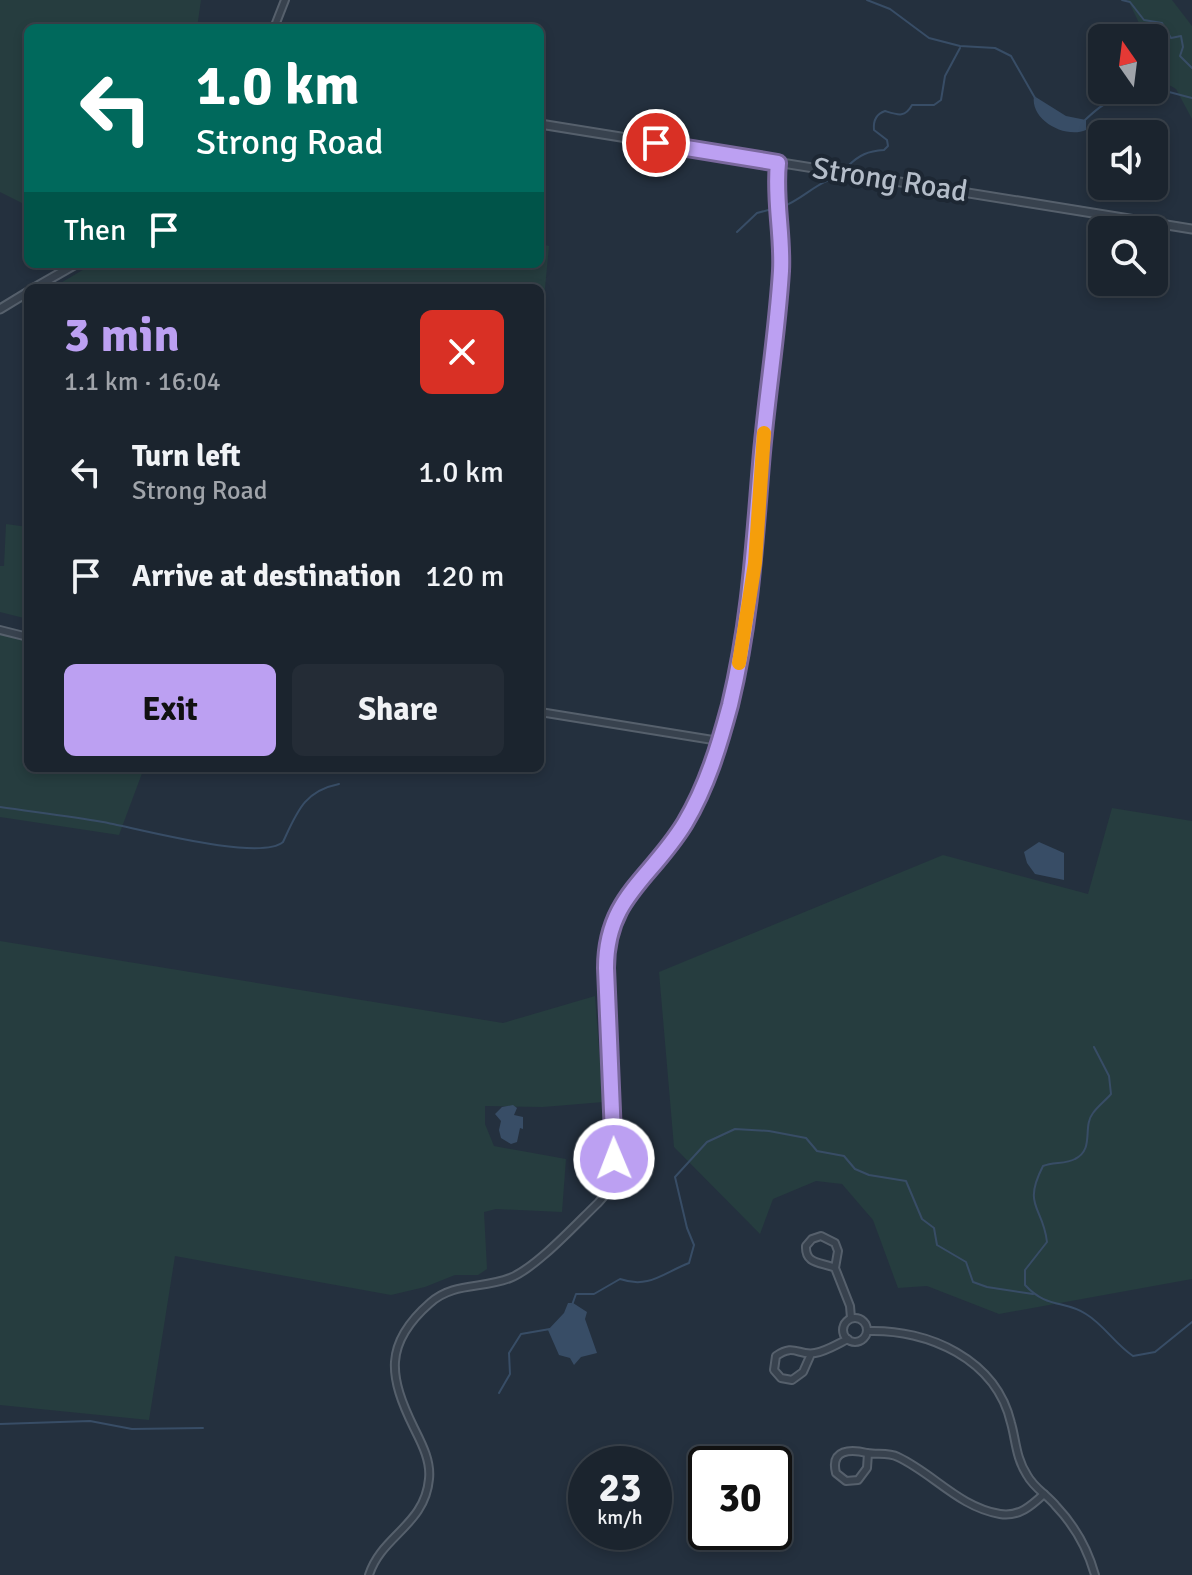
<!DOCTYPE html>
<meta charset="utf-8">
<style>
:root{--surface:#1b242e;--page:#242c36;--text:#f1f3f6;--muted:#a0a4aa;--line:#39414a;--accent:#bca0f2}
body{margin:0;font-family:Signika,sans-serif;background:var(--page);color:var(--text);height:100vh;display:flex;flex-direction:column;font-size:30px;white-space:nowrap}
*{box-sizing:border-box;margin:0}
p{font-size:26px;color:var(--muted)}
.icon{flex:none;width:44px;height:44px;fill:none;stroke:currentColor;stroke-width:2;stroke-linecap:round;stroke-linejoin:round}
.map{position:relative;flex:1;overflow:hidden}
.sheet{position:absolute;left:24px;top:284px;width:520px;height:488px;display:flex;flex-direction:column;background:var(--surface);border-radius:12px;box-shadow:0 4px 12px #0003,0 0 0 2px var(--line)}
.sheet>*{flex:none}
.hud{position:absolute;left:24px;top:24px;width:520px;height:244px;border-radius:12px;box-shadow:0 4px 12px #0003,0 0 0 2px var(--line);background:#00695c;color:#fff;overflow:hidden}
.needle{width:52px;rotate:346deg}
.fabs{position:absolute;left:1088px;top:24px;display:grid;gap:16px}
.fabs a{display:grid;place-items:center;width:80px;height:80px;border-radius:12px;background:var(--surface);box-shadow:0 4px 12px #0003,0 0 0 2px var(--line);font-size:40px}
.speed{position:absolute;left:568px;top:1446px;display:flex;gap:16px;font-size:40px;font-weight:700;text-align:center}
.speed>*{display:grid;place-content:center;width:104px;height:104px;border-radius:50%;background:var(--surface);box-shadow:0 4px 12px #0003,0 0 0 2px var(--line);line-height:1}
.speed small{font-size:20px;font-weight:400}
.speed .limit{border:4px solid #111;border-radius:12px;background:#fff;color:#111}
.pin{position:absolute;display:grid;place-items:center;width:68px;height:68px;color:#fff;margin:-34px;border:4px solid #fff;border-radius:50%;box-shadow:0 2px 8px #0007}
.me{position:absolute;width:88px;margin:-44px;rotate:359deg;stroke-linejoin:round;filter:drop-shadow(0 0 6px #0008)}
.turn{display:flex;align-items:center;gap:28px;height:168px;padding:0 40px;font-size:36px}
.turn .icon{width:104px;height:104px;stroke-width:2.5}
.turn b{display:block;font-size:56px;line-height:68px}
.then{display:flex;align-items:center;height:76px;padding:0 40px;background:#0003;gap:16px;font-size:30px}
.round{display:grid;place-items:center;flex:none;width:84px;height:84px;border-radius:12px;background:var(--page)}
.summary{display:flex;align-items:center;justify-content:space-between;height:136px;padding:0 40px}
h1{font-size:48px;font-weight:700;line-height:60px;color:var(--accent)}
.action{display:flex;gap:16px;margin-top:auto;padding:16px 40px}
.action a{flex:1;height:92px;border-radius:12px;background:var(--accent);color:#111;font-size:32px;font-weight:700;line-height:92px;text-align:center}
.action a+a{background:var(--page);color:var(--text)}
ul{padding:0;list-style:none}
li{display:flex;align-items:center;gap:24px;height:104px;padding:0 40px}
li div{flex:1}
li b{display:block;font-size:30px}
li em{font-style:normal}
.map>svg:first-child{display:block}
</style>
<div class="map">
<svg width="1192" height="1575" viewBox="0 0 1192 1575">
<rect width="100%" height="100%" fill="#24303e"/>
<g fill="#263d3f">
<path d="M0,0h201l-4,28h-169v178l-28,-14z"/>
<path d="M1128,0h44l20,26v93l-16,-30 -22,-13v-38h-16l1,-15z"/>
<path d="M540,244l9,2 -9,95v-53h-488l41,-24h447z"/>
<path d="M6,524l22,3v92l-28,-7v-46h4z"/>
<path d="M0,635l28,6v127h116l-25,67 -119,-18z"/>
<path d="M1112,808l80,13v458l-193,35 -72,-28 -29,2 -25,-68 -31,-36 -26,-3 -43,18 -13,35 -86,-87 -15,-175 284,-117 145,39z"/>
<path d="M0,941l503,82 92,-27 8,106 -60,5 -58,-1v18l9,22 72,13 -4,53 -66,-3 -12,3 3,57 -9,6h-23l-30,12 -34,8 -216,-39 -26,164 -149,-15z"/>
</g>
<g fill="#384d66">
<path d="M1034,96l32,20 20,4v10c-21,9 -56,-10 -52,-34z"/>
<path d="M1039,842l25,11v27l-29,-6 -8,-11 -3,-11z"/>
<path d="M513,1105l4,3 -3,7 9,2v12l-3,-1 -3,14 -6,2 -10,-6 -2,-8 2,-9 -6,-7 7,-7z"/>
<path d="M568,1303h5l14,9 -2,7 12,34 -16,4 -7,8 -4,-7 -11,-3 -11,-25 16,-17z"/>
</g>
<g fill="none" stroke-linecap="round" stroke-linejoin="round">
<g stroke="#384d66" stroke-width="2">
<path d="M867,0l23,9 39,29 31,8 35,2 16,8 24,42"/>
<path d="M1122,0l8,2 14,18 18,3 9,15 10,-2 2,11 -3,9 12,12"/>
<path d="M1154,88l38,10"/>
<path d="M1085,120c21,-20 31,-24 60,-30"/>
<path d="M848,166c11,-11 20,-15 36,-16l4,-4 -1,-6 -13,-10c-1,-10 2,-16 11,-19 13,4 20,7 27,-6h22l7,-5 4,-24 15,-28"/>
<path d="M782,207c24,-9 37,-29 62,-30"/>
<path d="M737,232l20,-19 15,-4"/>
<path d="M0,807c34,5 69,9 103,15 33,6 157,40 180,20 14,-30 21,-51 56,-58"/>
<path d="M1094,1047l15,29 2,18c-5,6 -13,12 -18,19 -11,14 2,36 -18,46 -9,5 -22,3 -32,7 -21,41 0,40 4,76l-22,28v15c22,24 40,15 61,29 18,11 29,30 47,42l22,-4 37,-30"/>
<path d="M572,1305l4,-11h18l26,-15c29,10 43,-6 69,-16l5,-18 -7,-17 -12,-51 32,-35 28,-13 34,2 37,7 11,13 27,5 11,13 14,6 37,6 16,38 12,9 3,17 29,17 7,20 14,5 46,7"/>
<path d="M499,1393l11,-19 -1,-21 12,-19 29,-5"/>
<path d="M0,1424l90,-3 42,8 71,-1"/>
</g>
<defs>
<g id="minor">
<path d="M274,28l11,-28"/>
<path d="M0,630l28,7"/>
<path d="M540,712l179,29"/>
<path d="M835,1268l3,-17 -3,-8 -14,-7 -9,3 -6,7c-1,19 16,16 29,22l15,38 1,12"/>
<circle cx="855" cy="1330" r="12"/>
<path d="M868,1331c60,-2 128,28 143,92 5,18 5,35 16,52 7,13 20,20 29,31 18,19 32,44 39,69"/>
<path d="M811,1354l-8,18 -11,8 -11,-2 -7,-8 2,-14c18,-13 22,0 39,-3 12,-2 22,-9 33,-14"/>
<path d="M868,1453l-1,15 -9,12 -12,1 -10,-8c-6,-24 15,-24 31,-20 10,2 21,-1 31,4 36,17 61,50 102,57 19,3 31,-8 44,-20"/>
<path d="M369,1575c12,-39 56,-50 60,-96 2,-18 -7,-35 -15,-51 -25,-51 -31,-84 16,-125 23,-21 53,-14 80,-25 26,-10 66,-54 88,-75l7,-8 7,-16 2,-20 -8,-191 4,-39 10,-23 54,-66 31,-54 25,-82 15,-71 10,-70 6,-100 21,-196 -6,-73 2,-31"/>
</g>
<g id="tertiary">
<path d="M540,124l652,105"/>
<path d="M34,288l42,-24"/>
<path d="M0,309l28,-17"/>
</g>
</defs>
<use href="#minor" stroke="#56606c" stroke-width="10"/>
<use href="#tertiary" stroke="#56606c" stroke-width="11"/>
<use href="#minor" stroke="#38424e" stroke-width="6"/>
<use href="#tertiary" stroke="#38424e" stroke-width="7"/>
</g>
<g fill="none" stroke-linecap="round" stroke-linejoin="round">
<defs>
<path id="route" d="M614,1159l-8,-191c0,-71 45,-89 79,-145 22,-37 34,-77 45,-118 20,-83 24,-157 31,-241 5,-64 16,-128 20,-193 2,-36 -7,-72 -3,-108l-122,-20"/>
</defs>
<use href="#route" stroke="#7a689d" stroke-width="20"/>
<use href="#route" stroke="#bca0f2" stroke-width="14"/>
<path stroke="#f59e0b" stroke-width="14" d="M739,663l16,-100 9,-130"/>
</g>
<g text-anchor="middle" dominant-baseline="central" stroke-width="8" stroke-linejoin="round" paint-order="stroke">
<g font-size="30" fill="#b4bdc9" stroke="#1d2733">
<text transform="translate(890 180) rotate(9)">Strong Road</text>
</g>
</g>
</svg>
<div class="fabs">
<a><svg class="needle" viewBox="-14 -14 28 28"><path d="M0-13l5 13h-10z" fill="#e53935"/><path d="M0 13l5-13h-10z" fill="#a0a4aa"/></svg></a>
<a><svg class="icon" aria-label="sound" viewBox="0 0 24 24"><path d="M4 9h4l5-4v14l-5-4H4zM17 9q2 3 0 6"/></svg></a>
<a><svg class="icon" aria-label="search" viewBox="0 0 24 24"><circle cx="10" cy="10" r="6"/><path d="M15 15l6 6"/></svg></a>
</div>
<div class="speed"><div>23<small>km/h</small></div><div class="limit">30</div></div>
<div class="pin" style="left:656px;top:143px;background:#d93025"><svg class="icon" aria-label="arrive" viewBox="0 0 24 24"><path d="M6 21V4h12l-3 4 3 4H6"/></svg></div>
<svg class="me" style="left:614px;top:1159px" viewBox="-20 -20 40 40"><circle r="17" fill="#bca0f2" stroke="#fff" stroke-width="3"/><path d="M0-11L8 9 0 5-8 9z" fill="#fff"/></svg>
<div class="hud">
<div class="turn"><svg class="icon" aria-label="left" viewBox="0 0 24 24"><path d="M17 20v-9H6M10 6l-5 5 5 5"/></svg><div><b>1.0 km</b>Strong Road</div></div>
<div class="then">Then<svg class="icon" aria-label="arrive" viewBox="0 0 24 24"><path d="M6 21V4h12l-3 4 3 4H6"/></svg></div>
</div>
<section class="sheet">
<div class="summary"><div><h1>3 min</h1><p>1.1 km · 16:04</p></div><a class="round" style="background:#d93025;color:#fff"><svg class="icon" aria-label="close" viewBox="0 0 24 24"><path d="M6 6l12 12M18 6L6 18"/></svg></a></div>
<ul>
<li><svg class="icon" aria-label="left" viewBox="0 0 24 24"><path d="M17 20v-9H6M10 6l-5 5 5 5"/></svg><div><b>Turn left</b><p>Strong Road</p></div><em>1.0 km</em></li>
<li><svg class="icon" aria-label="arrive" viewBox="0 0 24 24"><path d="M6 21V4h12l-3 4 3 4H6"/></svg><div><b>Arrive at destination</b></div><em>120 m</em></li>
</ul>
<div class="action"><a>Exit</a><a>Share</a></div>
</section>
</div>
